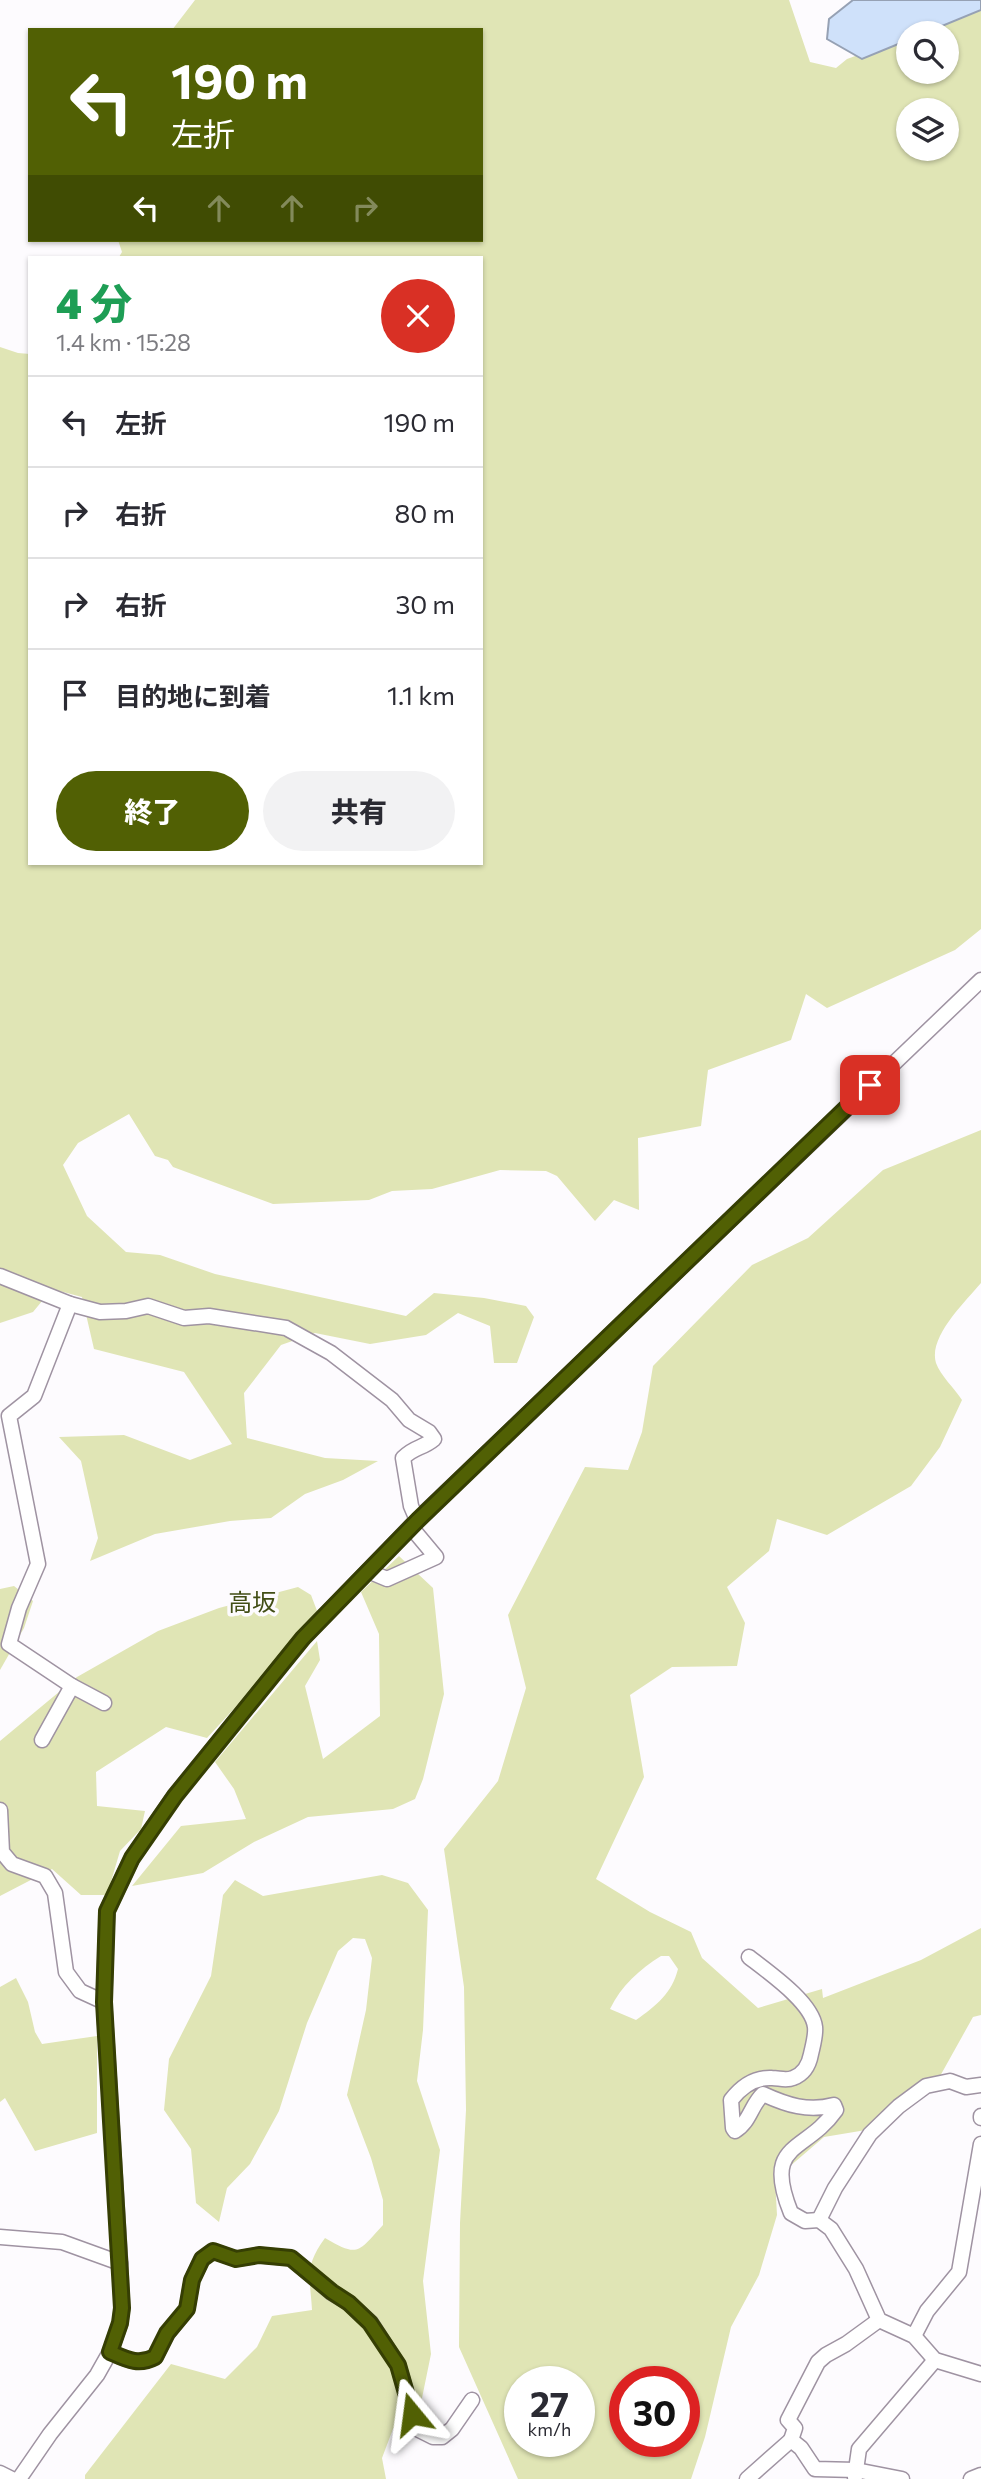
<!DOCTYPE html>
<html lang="ja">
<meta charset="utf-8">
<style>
:root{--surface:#fff;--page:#f2f2f3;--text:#2b2b33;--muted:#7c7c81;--line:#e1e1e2;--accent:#516004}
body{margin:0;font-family:Commissioner,"Noto Sans JP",sans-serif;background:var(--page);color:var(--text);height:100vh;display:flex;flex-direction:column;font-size:26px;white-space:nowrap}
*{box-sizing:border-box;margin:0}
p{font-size:23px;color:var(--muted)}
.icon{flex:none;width:38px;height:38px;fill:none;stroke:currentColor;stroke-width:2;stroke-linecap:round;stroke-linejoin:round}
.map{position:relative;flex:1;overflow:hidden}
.side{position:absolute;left:28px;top:256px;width:455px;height:609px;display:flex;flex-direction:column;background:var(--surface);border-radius:0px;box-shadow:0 2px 5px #0004}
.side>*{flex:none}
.top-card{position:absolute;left:28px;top:28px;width:455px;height:214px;border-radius:0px;box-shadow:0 2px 5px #0004;background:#516004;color:#fff;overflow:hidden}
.controls{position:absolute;left:896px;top:21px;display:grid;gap:14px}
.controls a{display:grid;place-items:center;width:63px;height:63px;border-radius:50%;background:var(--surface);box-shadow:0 2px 5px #0004;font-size:35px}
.speed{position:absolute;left:504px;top:2366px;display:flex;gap:14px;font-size:35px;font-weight:700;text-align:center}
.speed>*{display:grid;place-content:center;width:91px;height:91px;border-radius:50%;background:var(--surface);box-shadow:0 2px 5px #0004;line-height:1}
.speed small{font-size:18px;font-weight:400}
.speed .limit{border:10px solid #d22;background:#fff;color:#111}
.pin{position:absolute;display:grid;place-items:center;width:60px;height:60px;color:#fff;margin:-30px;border-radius:14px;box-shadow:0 4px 10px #0006}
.me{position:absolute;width:77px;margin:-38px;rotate:344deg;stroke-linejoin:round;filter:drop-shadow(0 0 5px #0008)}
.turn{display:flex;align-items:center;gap:24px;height:147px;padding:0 28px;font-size:32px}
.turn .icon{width:91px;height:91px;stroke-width:2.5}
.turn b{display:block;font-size:49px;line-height:60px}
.lanes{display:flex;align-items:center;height:66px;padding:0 28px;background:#0003;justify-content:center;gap:35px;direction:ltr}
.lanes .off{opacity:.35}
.round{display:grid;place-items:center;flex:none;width:74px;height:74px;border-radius:37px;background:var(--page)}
.overview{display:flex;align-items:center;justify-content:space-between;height:119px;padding:0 28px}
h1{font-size:42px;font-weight:800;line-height:52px;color:#1e9e55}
.cta{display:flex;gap:14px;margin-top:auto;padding:14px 28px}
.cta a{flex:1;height:80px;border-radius:42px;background:var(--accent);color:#fff;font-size:28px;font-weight:800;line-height:80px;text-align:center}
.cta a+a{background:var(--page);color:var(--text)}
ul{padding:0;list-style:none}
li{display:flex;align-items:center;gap:21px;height:91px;padding:0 28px;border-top:2px solid var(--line)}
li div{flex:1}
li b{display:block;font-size:26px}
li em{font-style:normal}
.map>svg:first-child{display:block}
</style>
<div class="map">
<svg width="981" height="2479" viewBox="0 0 981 2479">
<rect width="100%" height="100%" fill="#fdfbfe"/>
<g fill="#e0e5b5" fill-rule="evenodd">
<path d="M195,0h594l21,62 26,6 11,-9 61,-22v35h39v-39h-29l63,-23v919l-26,21 -128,58 -21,-14 -15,46 -83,30 -7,56 -63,12 1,72 -25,-10 -19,21 -38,-45 -11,-5 -46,-1 -68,19 -40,2 -23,9 -96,4 -100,-37 -5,-7 -13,-4 -26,-42 -51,29 -15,22 24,51 39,36 34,3 55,19 191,42 28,-23 50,5 42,8 8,11 -17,46h-23l-4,-37 -32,-13 -32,22 -56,9 -55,-11 -34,12 -37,48 3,45 78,20 53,3 -35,19 -38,14 -34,24 -41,3 -75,13 -65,27 8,-23 -17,-77 -22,-24 65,-2 66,25 42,-16 -48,-72 -90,-23 -12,-52 -30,-8 -19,23 -33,11v-976l18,6 12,1v509h451v-606h-362l3,-5 -4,-12h363v-210h-309zM908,110h39v39h-39z"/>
<path d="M981,1130v153c-16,19 -53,54 -45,80 4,12 19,26 26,37l-22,47 -29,39 -84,49 -50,-16 -8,32 -42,36 18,36 -8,43 -65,1 -42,28 14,82 -48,102 54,33 41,20 11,26 56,50 64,-19 1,9 98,-38 60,-32v87l-8,2 -34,61 -73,52 -42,7 -49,42 2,36 -18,60 -28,52 -26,110 -14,42h-173l-59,-132 1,-124 6,-113 -2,-123 -20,-138 54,-68 28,-93 -18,-73 77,-148 43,3 14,-38 11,-66 99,-101 56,-27 75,-68zM661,1956h8l9,13c-6,24 -22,37 -42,51l-26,-11c11,-23 30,-40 51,-53zM520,2382h59v59h-59zM625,2382h59v59h-59z"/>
<path d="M399,1556l34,32 11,106 -21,85 -8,20 -22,10 -85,8 -54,25 -51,31 -71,13 49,-60 65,-7 -12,-30 -19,-27 102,-121 3,19 -15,26 18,73 57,-43 -1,-82 -18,-42z"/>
<path d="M14,1586l19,15 -9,27 -24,42v-81z"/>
<path d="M298,1587l13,8 8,21 -112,122 -41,-11 -70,45 1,34 48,5 -4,18 -21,22 -13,44h-26l-29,-26 -52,27v-155l77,-64 81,-46 61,-23z"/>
<path d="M382,1875l26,8 20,27 -5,120 -6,51 23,69 -17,131 8,73 -9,44 -29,31 -11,29 4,21h-301v-4l86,-111 54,15 32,-32 15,-31 40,-6c-2,-34 -8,-43 13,-72 34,20 33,14 58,-13v-25l-12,-42 -24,-63 19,-85 6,-52 -7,-19 -12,-1 -15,13 -31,72 -28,88 -29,53 -23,24 -8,34 -23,-19 -5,-54 -27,-39 5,-51 42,-83 12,-81 12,-15 28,16z"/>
<path d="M16,1978l12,24 7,30 7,12 55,-8v97l-62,18 -30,-53 -5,4v-115z"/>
</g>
<path fill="#cfe1fa" stroke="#96a1b4" stroke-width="2" d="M853,0h128v10l-56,23h-17v7l-46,19 -35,-20 2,-20z"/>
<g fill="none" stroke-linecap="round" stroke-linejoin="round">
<defs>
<g id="minor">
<path d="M0,1276l70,28 30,8 26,-1 22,-5 36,12 25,-2 77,12 45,25 61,47 17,20 20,12 5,7c-12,10 -19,7 -31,19l8,48 6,14"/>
<path d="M70,1304l-36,92 -25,20 29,148 -19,44 -10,36 63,42 32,17"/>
<path d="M368,1571l19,8 49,-22 -25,-30"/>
<path d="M42,1740l30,-54"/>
<path d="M0,1810l2,42 10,12 33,12 10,17 11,79 14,19 24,11"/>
<path d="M749,1957c19,15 63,45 66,70 1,8 -2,18 -4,27 -2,11 -7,20 -18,24 -7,3 -14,0 -21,0 -18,-1 -31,9 -41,22l2,28 2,3c15,-9 16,-26 28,-37 24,11 45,18 71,11l2,5c-31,44 -74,31 -45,103l14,8 14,-1 12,9 25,40 23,51 35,16 21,24 46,14"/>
<path d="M981,2116v2"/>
<path d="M819,2220l16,-32 35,-54 29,-28 27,-20 24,-5 16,6 15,-2"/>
<path d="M0,2237l62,5 58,21"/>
<path d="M879,2320l-33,24 -20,11 -8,7 -30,58 7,8 -4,12 10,8 14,21 41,1 46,9"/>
<path d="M914,2336l13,-25 32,-39 22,-128"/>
<path d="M110,2352c15,7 28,14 45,5l12,-23 20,-25 5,-29 10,-21 11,-8 23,8 23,-4 32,3 41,35 17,10 22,20 27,42 19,64 16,8h9l10,-8 20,-29"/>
<path d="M0,2473l12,6"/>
<path d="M855,2477l4,-28 76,-89"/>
<path d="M19,2479l31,-45 47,-59 13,-23 10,-28 2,-16 -2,-45 -16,-261 3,-91 25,-53 43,-63 128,-157 114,-118 564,-540"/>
<path d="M747,2479l44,-39"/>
<path d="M971,2479l10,-4"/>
</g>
</defs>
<use href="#minor" stroke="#9f93a2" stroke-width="17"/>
<use href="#minor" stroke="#fff" stroke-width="14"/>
</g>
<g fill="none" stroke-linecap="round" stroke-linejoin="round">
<defs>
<path id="route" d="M412,2414l-14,-49 -28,-42 -21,-20 -17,-11 -41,-34 -32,-3 -23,4 -23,-8 -11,8 -10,21 -5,29 -20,24 -12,24c-17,9 -29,2 -45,-5l10,-29 2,-15 -18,-306 3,-91 25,-53 43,-62 128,-158 115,-118 452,-435"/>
</defs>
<use href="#route" stroke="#353e03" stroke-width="18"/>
<use href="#route" stroke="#516004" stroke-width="12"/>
</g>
<g text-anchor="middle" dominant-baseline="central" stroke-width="7" stroke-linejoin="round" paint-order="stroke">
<g font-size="24" fill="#424e16" stroke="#fdfbfe">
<text x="252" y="1601">高坂</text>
</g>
</g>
</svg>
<div class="controls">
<a><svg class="icon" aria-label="search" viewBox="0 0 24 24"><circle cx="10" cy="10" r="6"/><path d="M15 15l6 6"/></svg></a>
<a><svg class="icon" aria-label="layers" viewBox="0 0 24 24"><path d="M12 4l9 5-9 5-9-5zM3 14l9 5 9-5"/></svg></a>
</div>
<div class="speed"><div>27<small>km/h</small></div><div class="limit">30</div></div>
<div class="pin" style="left:870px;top:1085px;background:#d93025"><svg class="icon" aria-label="arrive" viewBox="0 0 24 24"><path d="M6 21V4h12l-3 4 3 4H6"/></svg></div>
<svg class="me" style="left:412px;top:2414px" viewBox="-20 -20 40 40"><path d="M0-17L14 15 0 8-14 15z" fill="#516004" stroke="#fff" stroke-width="4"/></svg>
<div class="top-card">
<div class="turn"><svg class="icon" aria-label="left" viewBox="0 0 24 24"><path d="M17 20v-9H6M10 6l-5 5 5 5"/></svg><div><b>190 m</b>左折</div></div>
<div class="lanes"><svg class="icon" aria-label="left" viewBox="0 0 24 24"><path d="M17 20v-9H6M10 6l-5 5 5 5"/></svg><svg class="icon off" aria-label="ahead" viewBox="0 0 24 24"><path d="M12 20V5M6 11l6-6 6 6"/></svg><svg class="icon off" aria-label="ahead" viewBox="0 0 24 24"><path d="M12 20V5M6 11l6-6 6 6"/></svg><svg class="icon off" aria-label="right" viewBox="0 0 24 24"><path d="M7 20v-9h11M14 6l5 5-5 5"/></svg></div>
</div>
<section class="side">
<div class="overview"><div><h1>4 分</h1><p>1.4 km · 15:28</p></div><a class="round" style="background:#d93025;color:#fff"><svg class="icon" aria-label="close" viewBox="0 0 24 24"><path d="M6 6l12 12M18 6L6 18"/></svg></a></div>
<ul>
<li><svg class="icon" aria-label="left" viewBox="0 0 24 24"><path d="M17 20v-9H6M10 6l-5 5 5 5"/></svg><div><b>左折</b></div><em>190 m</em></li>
<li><svg class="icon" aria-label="right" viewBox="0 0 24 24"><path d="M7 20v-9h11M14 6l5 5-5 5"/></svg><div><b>右折</b></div><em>80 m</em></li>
<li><svg class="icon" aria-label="right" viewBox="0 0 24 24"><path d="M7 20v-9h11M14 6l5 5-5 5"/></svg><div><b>右折</b></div><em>30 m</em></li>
<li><svg class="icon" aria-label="arrive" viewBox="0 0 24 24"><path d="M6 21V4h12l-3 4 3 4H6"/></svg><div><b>目的地に到着</b></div><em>1.1 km</em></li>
</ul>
<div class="cta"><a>終了</a><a>共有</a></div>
</section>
</div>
